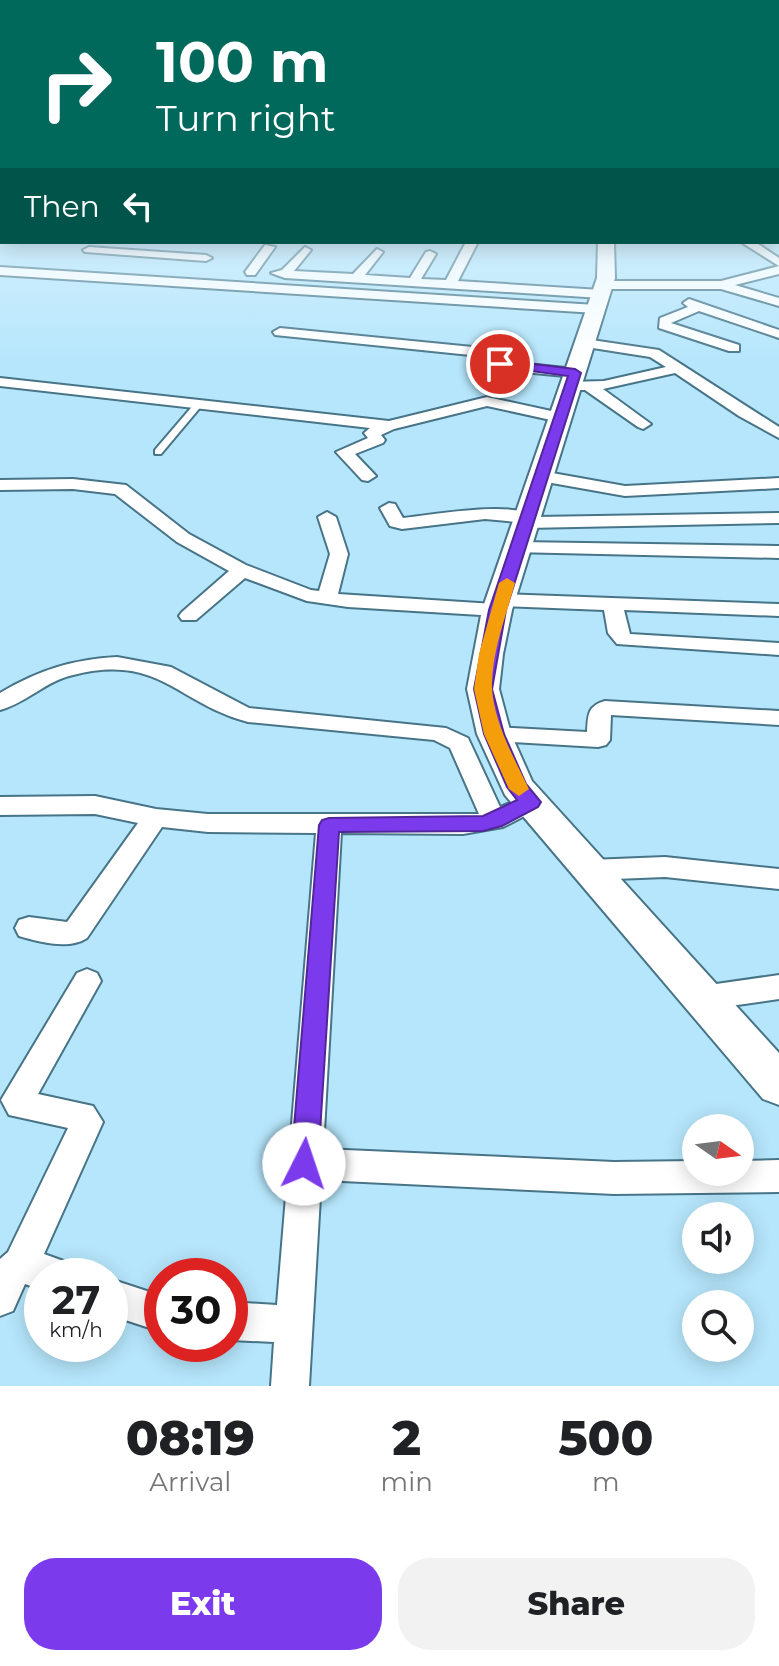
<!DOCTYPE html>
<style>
:root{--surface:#fff;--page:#f2f2f2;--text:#202124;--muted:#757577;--accent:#7c3aed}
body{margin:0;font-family:Montserrat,sans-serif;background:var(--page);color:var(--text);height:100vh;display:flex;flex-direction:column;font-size:30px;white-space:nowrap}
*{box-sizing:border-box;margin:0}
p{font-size:26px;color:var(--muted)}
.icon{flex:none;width:44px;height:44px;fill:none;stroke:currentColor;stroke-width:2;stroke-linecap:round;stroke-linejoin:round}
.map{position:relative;height:1386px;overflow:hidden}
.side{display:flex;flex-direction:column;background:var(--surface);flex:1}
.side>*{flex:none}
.top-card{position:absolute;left:0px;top:0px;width:780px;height:244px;box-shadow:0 4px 20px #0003;background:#00695c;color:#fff;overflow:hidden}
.needle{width:52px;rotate:104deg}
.fabs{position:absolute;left:682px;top:1114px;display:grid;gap:16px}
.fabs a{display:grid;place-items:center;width:72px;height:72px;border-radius:50%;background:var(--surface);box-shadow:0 4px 20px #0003;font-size:40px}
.speed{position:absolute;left:24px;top:1258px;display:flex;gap:16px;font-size:40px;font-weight:700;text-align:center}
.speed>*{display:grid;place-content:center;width:104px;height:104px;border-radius:50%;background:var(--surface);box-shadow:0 4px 20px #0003;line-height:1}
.speed small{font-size:20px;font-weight:400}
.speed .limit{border:12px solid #d22;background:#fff;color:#111}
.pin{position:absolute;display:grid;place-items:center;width:68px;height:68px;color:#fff;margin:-34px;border:4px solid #fff;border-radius:50%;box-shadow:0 2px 8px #0007}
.me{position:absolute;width:88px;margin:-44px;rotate:4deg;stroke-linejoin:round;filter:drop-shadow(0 0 6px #0008)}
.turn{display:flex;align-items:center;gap:28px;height:168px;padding:0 24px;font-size:36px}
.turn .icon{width:104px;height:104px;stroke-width:2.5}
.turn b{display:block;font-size:56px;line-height:68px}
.then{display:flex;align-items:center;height:76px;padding:0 24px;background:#0003;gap:16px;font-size:30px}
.eta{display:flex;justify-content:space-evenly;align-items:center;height:136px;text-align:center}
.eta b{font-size:48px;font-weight:800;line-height:56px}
.button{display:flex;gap:16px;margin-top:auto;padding:16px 24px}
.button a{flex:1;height:92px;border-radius:32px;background:var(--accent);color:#fff;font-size:32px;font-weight:800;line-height:92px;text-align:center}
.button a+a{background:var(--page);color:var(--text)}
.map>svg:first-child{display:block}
</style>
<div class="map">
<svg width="779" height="1386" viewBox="0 0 779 1386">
<rect width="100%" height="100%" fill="#b6e6fc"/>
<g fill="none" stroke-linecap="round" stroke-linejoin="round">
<defs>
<path id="lane" d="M196,402l7,2 -42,50h-6v-4z"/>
<g id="street">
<path d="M2,177v6l-2,1v-6z"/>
<rect x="778" y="190" width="1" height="7"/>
<rect x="0" y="200" width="2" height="6"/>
<path d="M0,217h2l-2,7z"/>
<path d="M466,242h12l-20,39 143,9 6,4 -6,4 -316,-20 -14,-5 11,-3 23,-23 6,3 -17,21 59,3 24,-25 6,3 -18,23 45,3 16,-26 4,-1 6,3 -15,25 25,1z"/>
<path d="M741,242h14l24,16v16l-44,11 44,13v8l-58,-17h-117l-6,-4 6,-4h117l58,-15z"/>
<path d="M265,245l10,2 -20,28h-8l-2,-3z"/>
<path d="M89,247l117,8 6,3 -6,3 -121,-9 -2,-2z"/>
<path d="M0,267l596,38 6,4 -6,4 -596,-38z"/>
<path d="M689,299l90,31v8l-80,-27 -28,12 68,22v6h-10l-70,-23 1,-10 28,-11 -5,-4z"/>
<path d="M280,328l213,21 14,5 1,8 67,7 7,4 -7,4 -73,-7 -7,-3v-8l-5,-2 -215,-22 -2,-3z"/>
<path d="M585,339l74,11 120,77v11l-40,-22 -64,-43 -72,16 48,35 -8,5 -5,-2 -53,-37h-15l-7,-4 7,-4 34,-1 62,-14 -16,-10 -70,-11 -2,-3z"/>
<path d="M0,378l389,43 98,-24 78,17 3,3 -8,5 -73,-16 -93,23 -13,6 4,5 -2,3 -28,11 21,22 -8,5 -6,-1 -26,-28 32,-14 -4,-5 6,-5 -370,-42z"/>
<path d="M541,471l84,15 154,-8v10l-154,8 -90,-16 -2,-4z"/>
<path d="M73,479l53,6 63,49 57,31 65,25 8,1 11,-37 -12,-37 9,-5 9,5 12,37 -10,40 156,10 -3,-4 3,-4 7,-2 278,10v12l-155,-6 6,24 149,9v12l-162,-11 -9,-11 -4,-23 -100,-4 3,4 -3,4 -7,2 -149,-9 -41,-6 -62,-23 -49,42h-14l-3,-4 3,-4 47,-41 -52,-29 -62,-48 -42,-5 -73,1v-10z"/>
<path d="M389,503l6,1 8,14c29,-3 111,-18 133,-1l243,-4v10l-253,5 -9,-6 -32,-3 -83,10 -12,-3 -10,-18z"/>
<path d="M519,542l260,4v12l-267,-6 -2,-4 2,-4z"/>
<path d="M117,657l54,10 78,41 197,20 22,10 32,69 31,-13 9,2 3,6 -3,6 -37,19 -40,7 -122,-1 -18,316 291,13 82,-1v11h44v-11l39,-1v32l-165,2 -293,-14 -12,206h-38l3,-44 -44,-2v-38l47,3 39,-472 -108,-1 -46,-5 -75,111c-18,12 -48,4 -68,-2l-4,-8 4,-8 10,-3 38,5 71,-99 -43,-9 -95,1v-18l95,-1 61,13 52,5h271l-29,-66 -16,-8 -186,-18c-72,-19 -88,-69 -175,-47 -27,6 -47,28 -73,35v-17c37,-22 73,-34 117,-36z"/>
<path d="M605,701l174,10v14l-168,-10 -1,25 -4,5 -8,2 -104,-6 -8,-2 -3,-5 3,-5 8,-2 93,5c1,-16 0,-26 18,-31z"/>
<path d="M665,857l114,12v20l-114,-12 -75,3 -9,-3 -4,-7 4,-7 9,-3z"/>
<path d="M87,969l10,4 4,8 -63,113 55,12 10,16 -59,132 25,9 5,13h-32v14l-17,-6 -12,27 -13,5v-57l8,-7 60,-124 -59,-13 -8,-15 76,-127z"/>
<path d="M779,975v24l-77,11 -10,-3 -5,-9 5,-9 10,-3z"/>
<path d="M110,1279l52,17v36l-52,-17z"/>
</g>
<path id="secondary" d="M598,242h16l1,36 -103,332 -9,44 -4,35 12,45 21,47 247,272v52l-16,-6 -258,-304 -28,-61 -10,-45 15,-79 115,-332z"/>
</defs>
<use href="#lane" stroke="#477487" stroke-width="4"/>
<use href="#street" stroke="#477487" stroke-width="4"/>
<use href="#secondary" stroke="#477487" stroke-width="4"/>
<use href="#lane" fill="#fff" fill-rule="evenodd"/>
<use href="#street" fill="#fff" fill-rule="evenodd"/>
<use href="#secondary" fill="#fff" fill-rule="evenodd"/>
</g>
<linearGradient id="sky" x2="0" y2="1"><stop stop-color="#77c4d3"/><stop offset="0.47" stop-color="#def4fe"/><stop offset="1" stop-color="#def4fe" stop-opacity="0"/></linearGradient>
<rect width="779" height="363" fill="url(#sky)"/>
<path fill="#7c3aed" stroke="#51269a" stroke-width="2" d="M500,360l75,9 6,4 -75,237 -14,79 12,45 22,50 15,18 -3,5 -36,19 -19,5 -144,1 -21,332 -4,10 -10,3 -9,-3 -4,-10 28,-339 3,-5 7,-2 154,-2 34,-16 -10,-13 -23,-53 -10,-45 15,-79 79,-234 -73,-10v-5z"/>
<path fill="#f59e0b" d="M507,578l8,5c-9,33 -24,71 -23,105 2,35 22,70 37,101l-10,7 -10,-7 -25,-55 -10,-45 5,-35 20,-71z"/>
</svg>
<div class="fabs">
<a><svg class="needle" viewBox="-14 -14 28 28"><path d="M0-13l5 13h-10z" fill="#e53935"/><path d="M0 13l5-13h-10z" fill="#757577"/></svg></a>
<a><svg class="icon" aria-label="sound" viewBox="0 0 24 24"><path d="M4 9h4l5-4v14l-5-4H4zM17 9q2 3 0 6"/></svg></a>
<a><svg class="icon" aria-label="search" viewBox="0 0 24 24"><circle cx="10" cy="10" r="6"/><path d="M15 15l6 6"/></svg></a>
</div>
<div class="speed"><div>27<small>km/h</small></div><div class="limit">30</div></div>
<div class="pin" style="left:500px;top:364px;background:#d93025"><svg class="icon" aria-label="arrive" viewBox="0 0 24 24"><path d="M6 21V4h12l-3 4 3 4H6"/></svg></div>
<svg class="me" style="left:304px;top:1164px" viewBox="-20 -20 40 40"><circle r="19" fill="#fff"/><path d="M0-13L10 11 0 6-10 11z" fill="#7c3aed"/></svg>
<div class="top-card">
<div class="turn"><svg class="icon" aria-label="right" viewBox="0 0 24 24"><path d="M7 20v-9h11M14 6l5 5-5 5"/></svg><div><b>100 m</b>Turn right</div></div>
<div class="then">Then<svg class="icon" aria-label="left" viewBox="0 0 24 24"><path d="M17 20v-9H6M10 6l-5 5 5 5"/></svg></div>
</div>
</div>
<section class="side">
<div class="eta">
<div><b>08:19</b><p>Arrival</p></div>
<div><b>2</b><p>min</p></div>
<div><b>500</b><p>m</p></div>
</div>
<div class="button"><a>Exit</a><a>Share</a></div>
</section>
